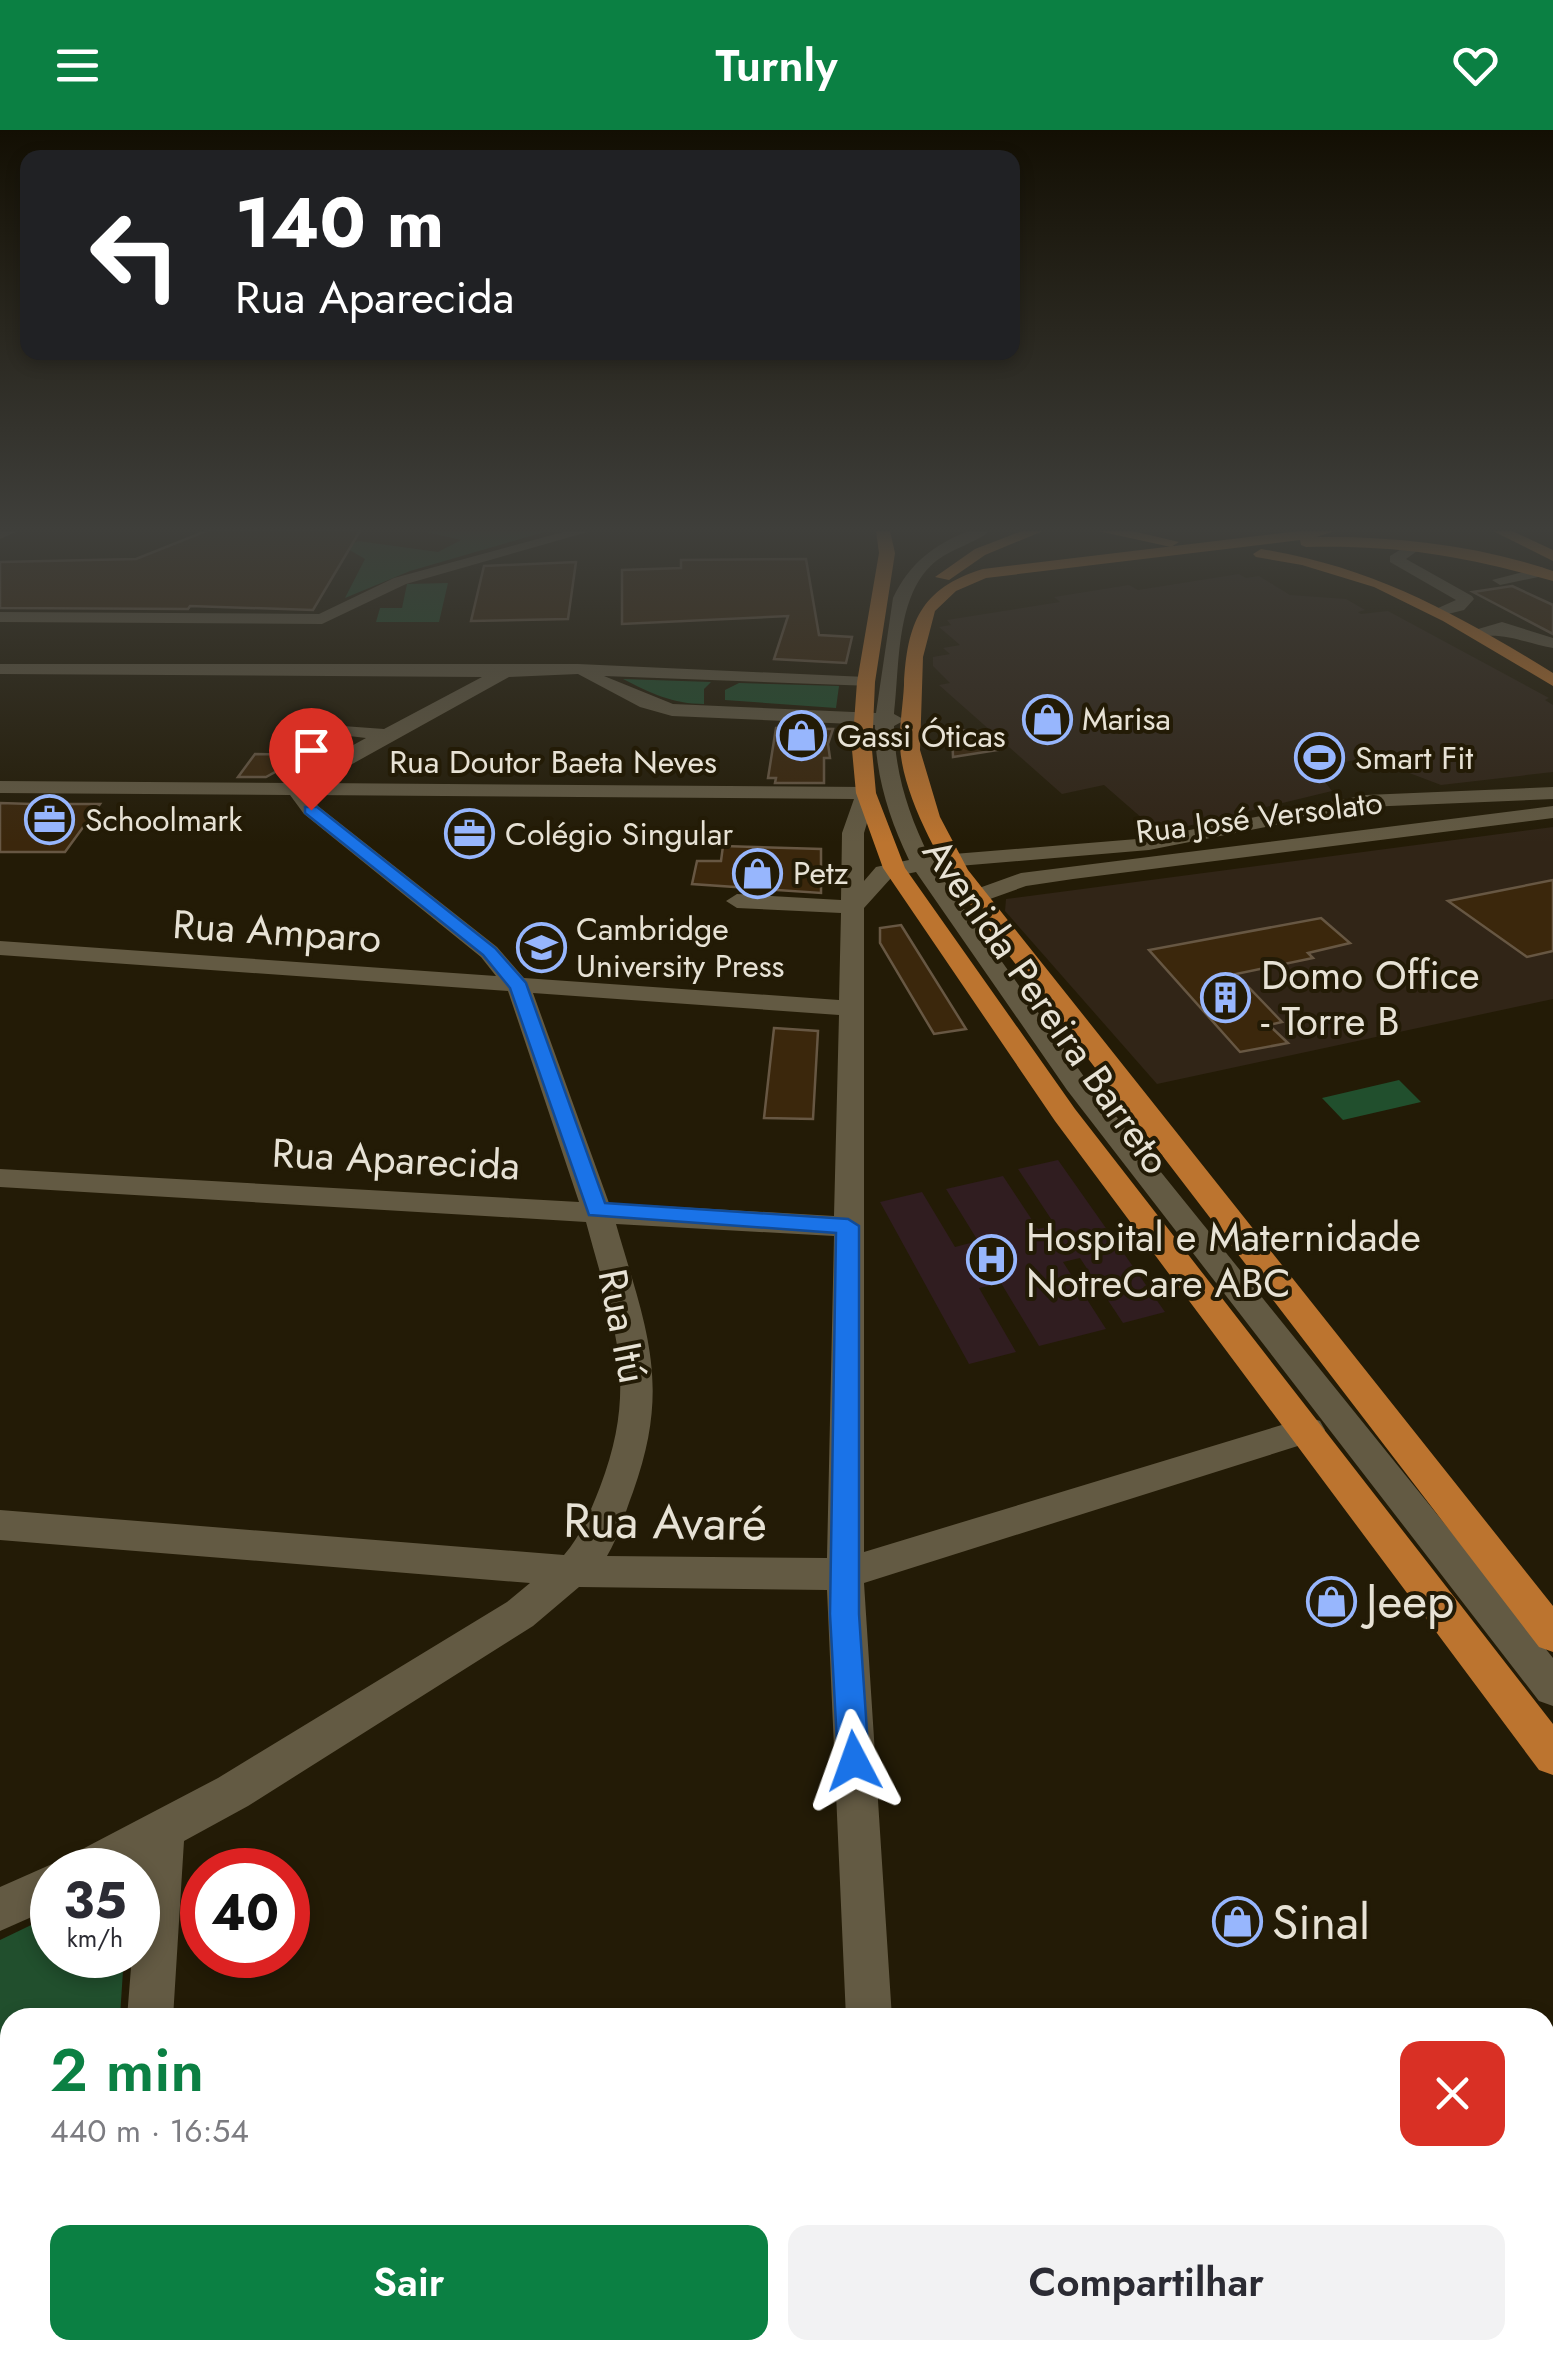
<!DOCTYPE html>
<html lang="pt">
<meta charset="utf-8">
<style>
:root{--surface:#fff;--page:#f2f2f3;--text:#2b2b33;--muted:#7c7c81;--accent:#0b8043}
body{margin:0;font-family:Jost,sans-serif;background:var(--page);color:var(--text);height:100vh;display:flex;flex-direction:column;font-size:38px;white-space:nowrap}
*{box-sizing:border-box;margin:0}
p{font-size:32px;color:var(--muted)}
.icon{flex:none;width:55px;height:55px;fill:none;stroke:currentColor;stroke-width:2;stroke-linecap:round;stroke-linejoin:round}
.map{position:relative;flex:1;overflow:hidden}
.details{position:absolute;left:0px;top:1878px;width:1555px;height:352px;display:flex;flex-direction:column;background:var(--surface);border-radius:30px 30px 0 0;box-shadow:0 5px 15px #0003}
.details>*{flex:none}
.hud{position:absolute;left:20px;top:20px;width:1000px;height:210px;border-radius:20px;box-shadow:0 5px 15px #0003;background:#202124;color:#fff;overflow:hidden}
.speed{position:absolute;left:30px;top:1718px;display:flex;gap:20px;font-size:50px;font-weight:700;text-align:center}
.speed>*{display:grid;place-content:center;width:130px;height:130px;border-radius:50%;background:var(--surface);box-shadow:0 5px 15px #0003;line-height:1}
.speed small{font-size:25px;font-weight:400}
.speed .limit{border:15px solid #d22;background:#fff;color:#111}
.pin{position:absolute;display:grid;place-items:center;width:85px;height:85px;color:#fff;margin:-102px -42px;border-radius:50% 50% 50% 0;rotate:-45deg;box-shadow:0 0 10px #0007}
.pin .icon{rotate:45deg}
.me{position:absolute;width:110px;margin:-55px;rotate:356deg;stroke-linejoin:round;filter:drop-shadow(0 0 8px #0008)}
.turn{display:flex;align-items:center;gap:35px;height:210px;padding:0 50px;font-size:45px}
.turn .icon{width:130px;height:130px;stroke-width:2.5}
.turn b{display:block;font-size:70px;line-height:85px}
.round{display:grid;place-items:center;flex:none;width:105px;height:105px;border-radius:20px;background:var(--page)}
.head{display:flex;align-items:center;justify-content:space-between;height:170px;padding:0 50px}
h1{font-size:60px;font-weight:600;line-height:75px;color:var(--accent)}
.button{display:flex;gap:20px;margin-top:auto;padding:20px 50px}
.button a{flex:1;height:115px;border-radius:20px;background:var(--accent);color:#fff;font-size:40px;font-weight:600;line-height:115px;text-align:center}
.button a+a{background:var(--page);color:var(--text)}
header{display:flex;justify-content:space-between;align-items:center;height:130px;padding:0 50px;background:var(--accent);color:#fff;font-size:45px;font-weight:600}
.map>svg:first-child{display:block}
</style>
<header><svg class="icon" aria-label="menu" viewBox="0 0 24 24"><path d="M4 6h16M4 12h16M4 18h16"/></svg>Turnly<svg class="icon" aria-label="heart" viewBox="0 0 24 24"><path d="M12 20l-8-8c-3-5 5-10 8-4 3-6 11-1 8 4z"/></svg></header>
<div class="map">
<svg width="1553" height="2228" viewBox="0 0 1553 2228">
<rect width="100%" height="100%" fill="#231b06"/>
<g fill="#312517">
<path d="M1239,444l7,4 13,-2 31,19 56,4 19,11 -7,2 3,2 27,-3 161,87 -4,2 8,5v67l-112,13 -74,-28 -52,12 17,22 -173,42 -55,-48 -42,9 -123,-109 11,-2 -17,-17v-9l17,-3 -7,-6 17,-3 -21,-18 12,-2 -4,-5 113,-18 -6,-5 75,-12 9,5z"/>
<path d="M1553,697v172l-396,85 -152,-173 1,-12z"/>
</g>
<path fill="#301d20" d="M1058,1030l107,152 -42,11 -43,-65 -17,4 43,67 -67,17 -38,-63 -22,5 37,64 -47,12 -89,-162 42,-10 33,55 23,-6 -32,-52 57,-13 35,53 17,-4 -37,-56z"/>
<g fill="#214f2d">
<path d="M422,401h126l-138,40 -65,27 20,-39 -19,-11 12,-7 80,11 23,-12z"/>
<path d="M448,453l-9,39h-63l4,-14h22l5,-24z"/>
<path d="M623,549l88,3 -7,7v15c-31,0 -54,-11 -81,-25z"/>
<path d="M739,553l100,3 -3,22 -111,-8v-10z"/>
<path d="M1399,950l22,22 -78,18 -21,-22z"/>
<path d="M52,1785v40h72l-4,62 -110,1v55l-10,-3v-130z"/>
</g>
<g fill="#3b270c" stroke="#675743" stroke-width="2.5">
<path d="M206,401h154l-47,79 -123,-4 -2,3 -188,-1v-46l136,-3z"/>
<path d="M806,429l13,76 33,2 -6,26 -72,-4 14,-43 -166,8v-54l59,-2v-8z"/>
<path d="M576,432l-8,57 -97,2 13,-55z"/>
<path d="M1512,456l41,19v29l-80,-42z"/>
<path d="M776,598l57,1 -5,15 2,14h-6v25h-49l1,-5h-8z"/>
<path d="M952,600l25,1 21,19 -45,7z"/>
<path d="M255,624l51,1 -40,22h-28z"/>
<path d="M0,673l32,1h68l-35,48h-65z"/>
<path d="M723,716l98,3v44l-129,-9 5,-23h24z"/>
<path d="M1553,750v71l-26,6 -79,-56z"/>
<path d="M1321,788l29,25 -42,10 5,5 -77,16 46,48 -13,3 19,18 -48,9 -91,-102z"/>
<path d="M901,795l65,104 -32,5 -54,-91v-15z"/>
<path d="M774,898l44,3 -5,88 -49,-1z"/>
</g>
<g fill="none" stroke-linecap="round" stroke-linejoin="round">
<g fill="#635a43" fill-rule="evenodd">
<path d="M0,401h18l-18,8z"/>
<path d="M567,401h24l-185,53 -84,40 -322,-2v-10l319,2 75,-36z"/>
<path d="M969,401h21c-15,12 -37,17 -54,30 -41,33 -36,105 -42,153l11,6 -11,6c1,47 14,87 35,130l220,-18 217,-43 187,-8v12l-187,8 -217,43 -214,18 150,210 468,580v48l-14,-5 -472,-611 -151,-218 -24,5 -28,31v644l444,-135 12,4 5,9 -5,9 -456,144 28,435h-46l-19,-428 -248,-3 -46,39 -285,180 -64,35 -11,177h-46l5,-63h6l1,-90 -9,5h-78v38l-52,23v-44l52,-23 13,5 6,-14 147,-77 289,-176 23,-19 -530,-43v-30l564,45c18,-21 26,-43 36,-68 40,-104 13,-164 -14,-265l-586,-35v-18l579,33 -71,-211 -508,-36v-14l496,35 -15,-19 -177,-143 -14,-19 -290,-2v-12l293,2 24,-18 49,-27 -51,-6v-8l69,5 98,-52 -482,-3v-10h578l288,13 9,5 -3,4 -268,-10 69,28 203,9 17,-115c16,-34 41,-54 76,-67zM578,544l62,33 32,9 203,9c0,49 13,91 34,135l-33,7 -12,14v-48l12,-40 -10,-6 -548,-4 191,-106zM311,665l543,4 -12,34 -1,67 -104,-6 -11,7 11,7 104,5 -2,87 -315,-22 -27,-31 -179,-141zM533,863l306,22 -5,201 -225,-13zM616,1094l218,12 -7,322 -220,-2c12,-20 18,-43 26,-64 39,-108 13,-164 -17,-268z"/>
<path d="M1411,413l13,3 -18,13 66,37 2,3 -10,11 -28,7v-8l20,-9 -66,-38v-6z"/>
<path d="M1542,437l8,5 -2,3 -48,10 -8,-5z"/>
<path d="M1502,492l51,16v10c-28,-5 -48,-16 -76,-11l-9,-5z"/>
<path d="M1553,676v12l-480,61 -47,7 -50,18 -11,-7 3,-5 53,-19z"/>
<path d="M0,1960l10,3v48l-10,-3z"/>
<path d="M102,2220h54l-1,8h-54z"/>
<path d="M751,2220h69l3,8h-68z"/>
<rect x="863" y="2220" width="54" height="8"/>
</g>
<g fill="#bc742f" fill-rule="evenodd">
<path d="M876,401h14l5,22 -20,129 -3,68 4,43 29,75 170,241 478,615v51l-14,-5 -484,-649 -172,-253 -27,-75 -4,-43 5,-68 22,-129z"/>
<path d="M1022,401h21l-58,24 -36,25 -14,-3 40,-28z"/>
<path d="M1098,401h34l47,11 -8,5z"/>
<path d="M1299,401h36l-19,6c81,-1 160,8 237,34v10c-91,-25 -151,-36 -247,-34l-5,-2 -1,-5 -314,38 -30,13 -21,20 -12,46 -3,93 20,67 28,53 585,736v46l-14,-5 -571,-745c-28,-39 -65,-106 -68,-155 -1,-20 3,-42 4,-62 3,-61 16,-97 79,-116z"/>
<path d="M1493,401h19l41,19v11z"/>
<path d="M1261,419c113,18 196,65 292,124v13l-110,-65 -69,-34 -72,-22 -46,-8 -3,-3z"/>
</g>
</g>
<linearGradient id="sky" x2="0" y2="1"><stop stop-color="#130f03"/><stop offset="0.56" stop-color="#3f3f3b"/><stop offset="1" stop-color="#3f3f3b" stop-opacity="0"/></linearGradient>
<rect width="1553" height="713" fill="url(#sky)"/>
<path fill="#1a73e8" stroke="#114b97" stroke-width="2.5" d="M305,677h12l178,141 31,35 79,220 243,16 11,7v388l10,147 -5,10 -10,4 -11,-4 -5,-10 -8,-147 6,-381 -247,-18 -79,-227 -27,-33 -178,-142z"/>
<defs>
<symbol id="shop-ring" viewBox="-11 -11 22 22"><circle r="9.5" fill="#231b06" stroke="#97b6fd" stroke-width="1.5"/><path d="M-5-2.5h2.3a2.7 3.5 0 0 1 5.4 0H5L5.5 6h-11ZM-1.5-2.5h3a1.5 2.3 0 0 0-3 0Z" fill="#97b6fd"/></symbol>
<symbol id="stadium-ring" viewBox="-11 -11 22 22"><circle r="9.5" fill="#231b06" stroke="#97b6fd" stroke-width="1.5"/><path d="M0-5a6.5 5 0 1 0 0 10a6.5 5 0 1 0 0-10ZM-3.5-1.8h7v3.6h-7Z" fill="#97b6fd"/></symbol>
<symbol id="office-ring" viewBox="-11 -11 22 22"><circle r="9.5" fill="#231b06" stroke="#97b6fd" stroke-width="1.5"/><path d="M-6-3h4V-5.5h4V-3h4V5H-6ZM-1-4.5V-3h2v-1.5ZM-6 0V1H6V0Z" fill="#97b6fd"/></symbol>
<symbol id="university-ring" viewBox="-11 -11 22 22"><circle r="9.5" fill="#231b06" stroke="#97b6fd" stroke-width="1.5"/><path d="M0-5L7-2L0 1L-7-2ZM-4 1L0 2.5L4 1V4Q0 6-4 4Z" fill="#97b6fd"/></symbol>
<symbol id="building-ring" viewBox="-11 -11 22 22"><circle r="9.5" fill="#231b06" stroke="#97b6fd" stroke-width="1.5"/><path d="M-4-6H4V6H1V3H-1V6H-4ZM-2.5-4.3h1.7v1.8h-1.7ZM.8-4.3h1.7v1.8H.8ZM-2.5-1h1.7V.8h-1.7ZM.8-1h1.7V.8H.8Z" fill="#97b6fd"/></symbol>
<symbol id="hospital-ring" viewBox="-11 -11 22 22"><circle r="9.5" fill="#231b06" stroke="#97b6fd" stroke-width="1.5"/><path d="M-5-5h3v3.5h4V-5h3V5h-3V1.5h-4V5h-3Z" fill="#97b6fd"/></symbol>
</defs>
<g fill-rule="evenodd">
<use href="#shop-ring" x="1020" y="562" width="55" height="55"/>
<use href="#shop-ring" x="774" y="578" width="55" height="55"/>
<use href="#stadium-ring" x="1292" y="600" width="55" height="55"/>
<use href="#office-ring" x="22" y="662" width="55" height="55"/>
<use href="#office-ring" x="442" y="676" width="55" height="55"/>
<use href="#shop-ring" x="730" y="716" width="55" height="55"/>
<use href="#university-ring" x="514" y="790" width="55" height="55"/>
<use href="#building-ring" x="1198" y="840" width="55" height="55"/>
<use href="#hospital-ring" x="964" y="1102" width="55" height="55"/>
<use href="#shop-ring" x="1304" y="1444" width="55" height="55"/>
<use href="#shop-ring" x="1210" y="1764" width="55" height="55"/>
</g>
<g text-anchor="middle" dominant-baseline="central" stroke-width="8" stroke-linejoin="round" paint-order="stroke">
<g font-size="32" fill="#e7e2d5" stroke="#231b06" text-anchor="start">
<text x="1082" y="589">Marisa</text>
<text x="837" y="606">Gassi Óticas</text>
<text x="1355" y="628">Smart Fit</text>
<text x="85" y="690">Schoolmark</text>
<text x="505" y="704">Colégio Singular</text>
<text x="793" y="743">Petz</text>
<text x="576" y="799">Cambridge<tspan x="576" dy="37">University Press</tspan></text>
</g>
<g font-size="32" fill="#e7e2d5" stroke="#231b06">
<text x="553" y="632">Rua Doutor Baeta Neves</text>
<text transform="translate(1259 687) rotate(-7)">Rua José Versolato</text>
</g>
<g font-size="40" fill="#e7e2d5" stroke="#231b06">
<text transform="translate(277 801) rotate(4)">Rua Amparo</text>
<text transform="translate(1047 876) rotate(55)">Avenida Pereira Barreto</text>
<text transform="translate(396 1029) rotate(3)">Rua Aparecida</text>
<text transform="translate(623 1196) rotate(79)">Rua Itú</text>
</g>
<g font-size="40" fill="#e7e2d5" stroke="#231b06" text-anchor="start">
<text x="1261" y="845">Domo Office<tspan x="1261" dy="46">- Torre B</tspan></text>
<text x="1026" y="1107">Hospital e Maternidade<tspan x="1026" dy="46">NotreCare ABC</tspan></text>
</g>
<g font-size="48" fill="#e7e2d5" stroke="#231b06">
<text transform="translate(665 1392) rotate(1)">Rua Avaré</text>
</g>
<g font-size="48" fill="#e7e2d5" stroke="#231b06" text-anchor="start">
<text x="1366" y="1471">Jeep</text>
<text x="1272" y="1792">Sinal</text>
</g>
</g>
</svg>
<div class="speed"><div>35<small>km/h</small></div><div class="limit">40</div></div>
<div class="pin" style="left:311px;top:680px;background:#d93025"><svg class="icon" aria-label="arrive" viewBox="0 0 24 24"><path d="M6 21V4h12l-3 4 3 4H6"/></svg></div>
<svg class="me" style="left:854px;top:1631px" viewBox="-20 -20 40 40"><path d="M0-17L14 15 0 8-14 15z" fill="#1a73e8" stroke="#fff" stroke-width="4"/></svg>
<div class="hud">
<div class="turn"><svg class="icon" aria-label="left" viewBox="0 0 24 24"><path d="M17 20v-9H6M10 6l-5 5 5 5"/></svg><div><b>140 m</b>Rua Aparecida</div></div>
</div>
<section class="details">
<div class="head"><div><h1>2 min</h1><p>440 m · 16:54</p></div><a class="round" style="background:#d93025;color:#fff"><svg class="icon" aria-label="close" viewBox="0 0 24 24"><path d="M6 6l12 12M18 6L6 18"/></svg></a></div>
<div class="button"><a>Sair</a><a>Compartilhar</a></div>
</section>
</div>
